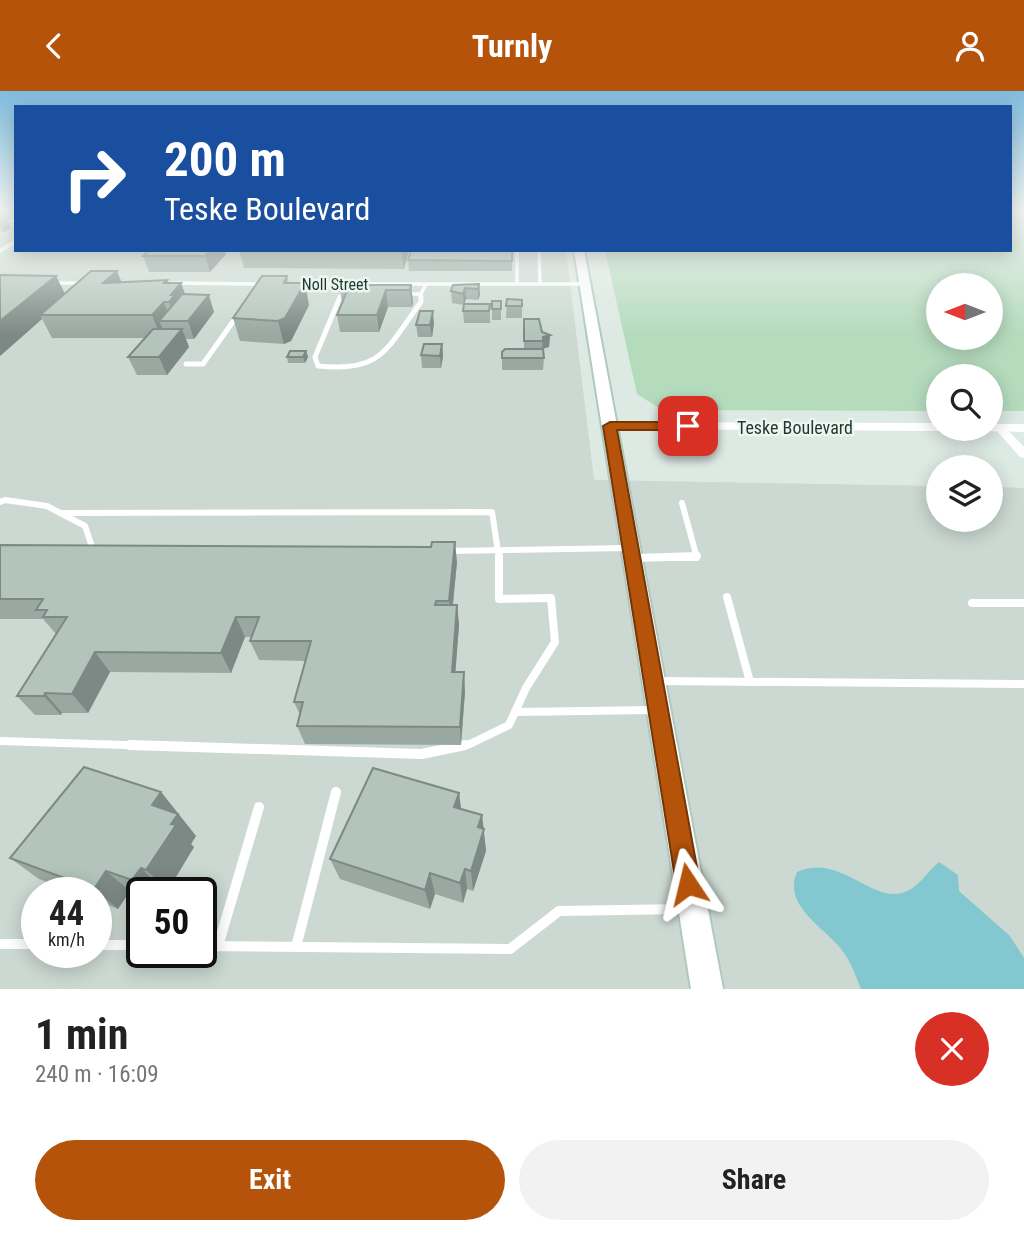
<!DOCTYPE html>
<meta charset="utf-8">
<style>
:root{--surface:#fff;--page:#f2f2f2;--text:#222;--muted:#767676;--accent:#b45309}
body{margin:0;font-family:"Roboto Condensed",sans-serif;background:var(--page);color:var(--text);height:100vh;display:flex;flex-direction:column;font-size:26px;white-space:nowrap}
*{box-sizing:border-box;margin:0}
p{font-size:23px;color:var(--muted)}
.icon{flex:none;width:38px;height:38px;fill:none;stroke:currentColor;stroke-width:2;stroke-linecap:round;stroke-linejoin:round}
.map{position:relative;height:898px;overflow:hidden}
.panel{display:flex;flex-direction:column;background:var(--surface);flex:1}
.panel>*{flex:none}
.hud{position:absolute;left:14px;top:14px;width:998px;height:147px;border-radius:0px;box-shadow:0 4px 18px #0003;background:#1a4fa0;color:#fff;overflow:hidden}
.needle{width:46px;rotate:270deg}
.tools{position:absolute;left:926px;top:182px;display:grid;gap:14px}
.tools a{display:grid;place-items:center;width:77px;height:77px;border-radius:50%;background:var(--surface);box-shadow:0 4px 18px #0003;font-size:35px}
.speed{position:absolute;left:21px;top:786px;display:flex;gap:14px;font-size:35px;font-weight:700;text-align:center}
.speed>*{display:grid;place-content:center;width:91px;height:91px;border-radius:50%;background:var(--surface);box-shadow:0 4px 18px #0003;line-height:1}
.speed small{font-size:18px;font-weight:400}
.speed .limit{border:4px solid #111;border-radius:10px;background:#fff;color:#111}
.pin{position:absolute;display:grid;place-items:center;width:60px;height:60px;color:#fff;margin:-30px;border-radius:14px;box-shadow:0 4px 10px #0006}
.me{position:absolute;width:77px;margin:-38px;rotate:350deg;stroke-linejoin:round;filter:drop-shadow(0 0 5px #0008)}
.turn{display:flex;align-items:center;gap:24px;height:147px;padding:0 35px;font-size:32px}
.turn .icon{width:91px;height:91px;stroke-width:2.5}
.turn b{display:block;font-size:49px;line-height:60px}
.round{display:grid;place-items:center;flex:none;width:74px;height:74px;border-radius:37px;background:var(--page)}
.overview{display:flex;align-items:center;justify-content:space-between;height:119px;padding:0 35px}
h1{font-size:42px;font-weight:700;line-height:52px}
.primary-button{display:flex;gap:14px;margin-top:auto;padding:14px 35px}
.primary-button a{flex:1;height:80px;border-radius:42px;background:var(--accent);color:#fff;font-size:28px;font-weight:700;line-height:80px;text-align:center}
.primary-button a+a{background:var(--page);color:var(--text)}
header{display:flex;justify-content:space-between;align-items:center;height:91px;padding:0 35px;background:var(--accent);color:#fff;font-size:32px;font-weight:700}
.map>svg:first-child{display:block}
</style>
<header><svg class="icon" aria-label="back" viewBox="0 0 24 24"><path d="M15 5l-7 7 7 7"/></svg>Turnly<svg class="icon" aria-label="person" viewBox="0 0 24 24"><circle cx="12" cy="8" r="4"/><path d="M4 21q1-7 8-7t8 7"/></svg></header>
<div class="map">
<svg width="1024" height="898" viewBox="0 0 1024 898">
<rect width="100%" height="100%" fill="#dde9e3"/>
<path fill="#cbd9d2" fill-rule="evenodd" d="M0,119h16v40h550l28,230 344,6v34h52l1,-33 33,1v501h-1024zM37,802h59v59h-59zM142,802h59v59h-59z"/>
<path fill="#b5dbbd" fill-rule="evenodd" d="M1010,119h6l8,6v195h-33l-1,-35h-52v35l-276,-1 -25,-16 -32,-144h405zM938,194h52v53h-52z"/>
<path fill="#83c8d0" d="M939,771l19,13 1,16 51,45 14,22v31h-163c-6,-14 -10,-28 -20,-40 -17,-22 -59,-44 -44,-77 46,-21 78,39 114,17 10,-6 18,-19 28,-27z"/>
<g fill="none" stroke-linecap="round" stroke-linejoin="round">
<defs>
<path id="secondary" d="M574,159h10l139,739h-32z"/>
</defs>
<use href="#secondary" stroke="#b0c9bf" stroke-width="4"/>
<g stroke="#fff" stroke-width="3.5">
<path d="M0,130h16"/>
<path d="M517,159v34"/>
<path d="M539,159l1,34"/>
<path d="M53,192h30"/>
<path d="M172,192l93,1"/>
<path d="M298,193h287"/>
<path d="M402,203h19l5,-10"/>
<path d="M421,203v4"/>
<path d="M340,207l2,-5"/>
</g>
<g stroke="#fff" stroke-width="5">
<path d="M340,206l-25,60 3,9c64,7 68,-17 103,-64v-5"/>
<path d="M186,273h17l36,-51"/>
</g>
<g stroke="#fff" stroke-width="6">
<path d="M0,411l5,-2 42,6 38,20 8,24h3"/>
<path d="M60,422l432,-1 7,46"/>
<path d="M447,460l181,-3"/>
<path d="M635,467h62l-15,-55"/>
</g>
<g stroke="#fff" stroke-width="8">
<path d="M635,467l62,-2"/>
<path d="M727,506l23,85"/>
<path d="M972,512h52"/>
<path d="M656,590l368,3"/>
<path d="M515,621l138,-2"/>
<path d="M0,650l187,6"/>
<path d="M457,656l13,-3 39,-19 17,-37 29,-46 -4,-44 -52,1v-43"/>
</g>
<g stroke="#fff" stroke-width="10">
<path d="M130,654l292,9 43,-9"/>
<path d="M0,853h37"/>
<path d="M96,854h46"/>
<path d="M201,855l309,3 49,-38 126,-2"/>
<path d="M218,855l41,-139"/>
<path d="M296,856l40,-155"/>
</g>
<g fill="#fff" fill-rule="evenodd">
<path d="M16,148v5l-16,9v-5z"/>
<path d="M1000,334l4,1 20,21v11l-4,-1 -24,-27v-4z"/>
</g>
<g fill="#fff" fill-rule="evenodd">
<path d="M610,331l328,1v6h6l-6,2 -333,-2 -2,-3z"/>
<path d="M990,333h34v8l-39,-1 -2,-2h7z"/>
</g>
<use href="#secondary" fill="#fff" fill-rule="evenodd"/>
</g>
<g fill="#99a9a2">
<path d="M0,119h16v6h-10l5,12 -7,4h-4z"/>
<path d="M149,159h75l2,4 -16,18h-61l-6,-16z"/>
<path d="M239,159h170l-5,19 -160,-1z"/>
<path d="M512,159v21h-103l-1,-11z"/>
<path d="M56,185l9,18 56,-12 46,-2 1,3h13l4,11 29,18 -20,27h-8l3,8 -22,28h-30l-9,-18 17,-19h-93l-10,-19 -42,37z"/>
<path d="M287,185l2,7 20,22 -18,36 -7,3 -44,-3 -7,-23z"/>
<path d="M479,193l1,11 -2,5 -12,-1 -2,6 -12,-2 -1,-12z"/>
<path d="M411,194l2,17 -1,5h-24l-9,25h-39l-3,-17 5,-12 -2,-12z"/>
<path d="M507,208l15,1v18h-16z"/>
<rect x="492" y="210" width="9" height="19"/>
<path d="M490,213v19h-26l-1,-12z"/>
<path d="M524,228l18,13 8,3 -1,12 -7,2 2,9 -1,12h-41v-18l22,-3z"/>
<path d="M434,232l-2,14h-14l-2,-12z"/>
<path d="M442,253l1,12 -2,12h-19l-1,-13z"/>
<path d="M306,260l2,6 -3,6h-17l-1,-6z"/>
<path d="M0,454l457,17 -4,43h4l2,20 -4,47 10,19 -4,54 -156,-1 -8,-18 3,-11 -6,-13 12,-41 -47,-1 -9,-19 2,-4h-7l-14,36 -121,-1 -22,41h-26l-1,2h-26l-18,-19 39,-62 -13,-15h-43z"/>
<path d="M161,701l35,44 -5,8 3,3 -26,43 -6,-2 -3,5h-17v3l-12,-5 -12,18 -22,-9v-7h-21l-36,-14 -29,-21z"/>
<path d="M459,702l2,16 21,6 4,36 -13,40 -6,-2 -4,14 -28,-9 -5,15 -90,-30 -10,-20z"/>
</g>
<g fill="#7d8984">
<path d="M4,122l7,15 -7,4 -4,-8v-9z"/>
<path d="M211,159h13l2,4 -16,18 -5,-16z"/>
<path d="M401,159h8l-5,19z"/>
<path d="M117,180l9,22 -23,-10z"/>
<path d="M56,185l11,22 -27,17 2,4 -42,37v-35z"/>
<path d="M167,189l5,14 9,-11 8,22 -13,16 -7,-19 -5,-19z"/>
<path d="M305,192l4,22 -18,36 -7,3 -6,-23z"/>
<path d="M479,193l1,11 -2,5v-11z"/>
<path d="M411,194l2,17 -1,5 -2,-17z"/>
<path d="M465,197l1,11 -2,6 -1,-11z"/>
<path d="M386,199l2,17 -9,25 -2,-17z"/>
<path d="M209,204l5,17 -20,27 -6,-18z"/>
<path d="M164,211l7,19h-12l6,13 -4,4 -9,-23z"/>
<path d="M433,220l1,12 -2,14 -2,-12z"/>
<path d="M182,238l7,18 -22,28 -8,-18z"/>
<path d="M550,244l-1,12 -7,2 1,-12z"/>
<path d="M442,253l1,12 -2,12 -1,-12z"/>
<path d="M306,260l2,6 -3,6 -2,-6z"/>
<path d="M455,451l2,20 -6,59 -2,-20z"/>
<path d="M457,514l2,20 -5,66 -2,-19z"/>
<path d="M236,526l9,20 -14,36 -10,-20z"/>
<path d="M95,561l15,20 -22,41 -16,-19z"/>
<path d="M464,581l1,19 -4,54 -1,-18z"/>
<path d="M45,602l17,20 -1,2 -17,-19z"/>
<path d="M161,701l35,44 -5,8 3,3 -26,43 -22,-20 6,-65z"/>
<path d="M459,702l3,23 -8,-9z"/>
<path d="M482,724l4,36 -13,40 -2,-20 7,-44z"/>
<path d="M141,777l21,20 -3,5h-14l-13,-13z"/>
<path d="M465,778l2,20 -4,14 -3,-20z"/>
<path d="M106,780l24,20 -12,18 -24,-20z"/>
<path d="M430,782l5,21 -5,15 -5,-19z"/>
</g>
<g fill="#b2c4bc" stroke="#7d8984" stroke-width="2">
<path d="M149,159h62l-6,6h-62z"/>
<path d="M411,159h101v11l-104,-1z"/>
<path d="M91,180h26l-14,12 64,-3 -3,3h17l-10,12h4l-6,7h-5l-12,13h-112z"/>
<path d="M0,184l56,1 -56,45z"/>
<path d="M262,185h25l-3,7h21l-20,35 -7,3 -45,-3z"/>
<path d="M479,193l-1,5 -13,-1 -2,6 -12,-3 2,-6z"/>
<path d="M343,194h68l-1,5h-24l-9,25h-40l10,-24h-7z"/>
<path d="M182,203l27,1 -21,26h-29z"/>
<path d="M507,208l15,1v6h-16z"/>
<rect x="492" y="210" width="9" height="8"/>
<path d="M464,213h26l-1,7h-26z"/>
<path d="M420,220h13l-3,14h-14z"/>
<path d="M524,228h15l3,13 8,3 -7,2v4h-19z"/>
<path d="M153,238h29l-23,28h-31z"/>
<path d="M424,253h18l-2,12 -19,-1z"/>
<path d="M505,258h38l1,9h-42v-6z"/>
<path d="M290,260h16l-3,6h-16z"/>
<path d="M432,451h23l-6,59h-13l-1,4h22l-5,67h12l-4,55 -163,-1 6,-24h-9l17,-61h-61l9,-24h-23l-15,36 -126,-1 -23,42 -27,-1 -1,3h-27l50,-79h-24l4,-7h-11l7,-11h-43v-54l431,2z"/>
<path d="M84,676l77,25 -9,13 26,9 -7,10 5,1 -30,45 -5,-2 -9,12 -26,-9 -12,18 -84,-31z"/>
<path d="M373,677l86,25 -5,14 28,8 -4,12 6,2 -13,42 -6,-2 -5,14 -30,-10 -5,17 -95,-31z"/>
</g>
<linearGradient id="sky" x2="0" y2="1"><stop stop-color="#7fbcde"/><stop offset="0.49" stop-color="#f0f5f2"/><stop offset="1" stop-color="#f0f5f2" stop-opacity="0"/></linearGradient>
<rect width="1024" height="244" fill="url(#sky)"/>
<path fill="#b45309" stroke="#753606" stroke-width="2" d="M610,331h78l6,4 -6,4h-71l83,454 -3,8 -9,4 -9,-4 -3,-8 -73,-458z"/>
<g text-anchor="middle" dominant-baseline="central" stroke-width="5" stroke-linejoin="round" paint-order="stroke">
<g font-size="16" fill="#1f3830" stroke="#edf6f1">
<text x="335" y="193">Noll Street</text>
</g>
<g font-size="18" fill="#1f3830" stroke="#edf6f1">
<text x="795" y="336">Teske Boulevard</text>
</g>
</g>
</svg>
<div class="tools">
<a><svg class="needle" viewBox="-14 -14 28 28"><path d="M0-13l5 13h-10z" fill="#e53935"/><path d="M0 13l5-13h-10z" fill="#767676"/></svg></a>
<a><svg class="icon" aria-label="search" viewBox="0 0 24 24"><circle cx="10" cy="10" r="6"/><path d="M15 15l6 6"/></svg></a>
<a><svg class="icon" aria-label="layers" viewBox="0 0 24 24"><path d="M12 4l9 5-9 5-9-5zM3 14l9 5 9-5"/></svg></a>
</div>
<div class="speed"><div>44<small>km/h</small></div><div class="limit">50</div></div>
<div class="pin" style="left:688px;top:335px;background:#d93025"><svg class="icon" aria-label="arrive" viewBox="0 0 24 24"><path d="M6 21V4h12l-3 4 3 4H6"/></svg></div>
<svg class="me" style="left:688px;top:793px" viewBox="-20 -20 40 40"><path d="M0-17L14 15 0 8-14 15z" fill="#b45309" stroke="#fff" stroke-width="4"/></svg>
<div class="hud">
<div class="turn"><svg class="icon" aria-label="right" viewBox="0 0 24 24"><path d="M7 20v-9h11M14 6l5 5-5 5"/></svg><div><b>200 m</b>Teske Boulevard</div></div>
</div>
</div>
<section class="panel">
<div class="overview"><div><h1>1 min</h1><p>240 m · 16:09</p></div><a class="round" style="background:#d93025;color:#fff"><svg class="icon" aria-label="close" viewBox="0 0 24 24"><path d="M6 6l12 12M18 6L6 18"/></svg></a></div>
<div class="primary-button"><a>Exit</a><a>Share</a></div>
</section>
